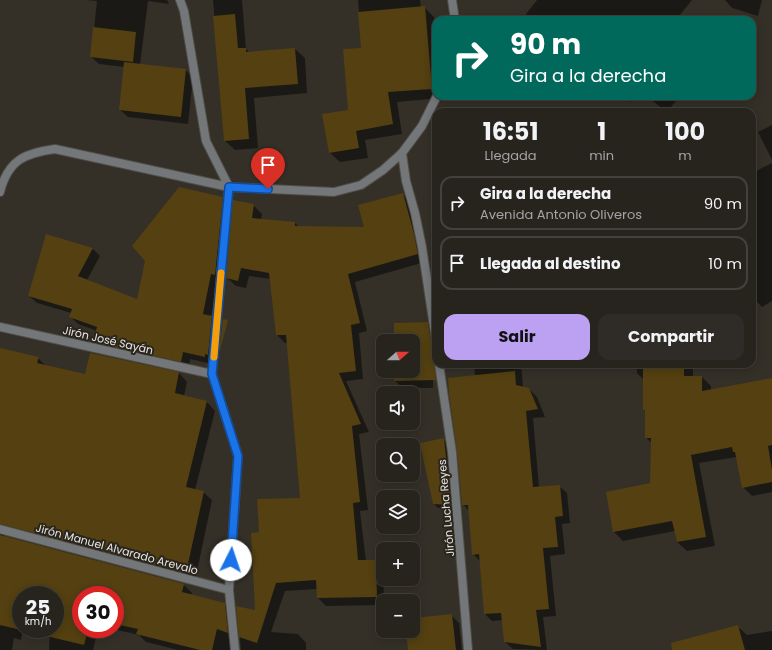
<!DOCTYPE html>
<html lang="es">
<meta charset="utf-8">
<style>
:root{--surface:#27241e;--page:#2f2c27;--text:#f1f3f6;--muted:#a4a4a4;--line:#43413c;--accent:#bca0f2}
body{margin:0;font-family:Poppins,sans-serif;background:var(--page);color:var(--text);height:100vh;display:flex;flex-direction:column;font-size:15px;white-space:nowrap}
*{box-sizing:border-box;margin:0}
p{font-size:13px;color:var(--muted)}
.icon{flex:none;width:22px;height:22px;fill:none;stroke:currentColor;stroke-width:2;stroke-linecap:round;stroke-linejoin:round}
.map{position:relative;flex:1;overflow:hidden}
.details{position:absolute;left:432px;top:108px;width:324px;height:260px;display:flex;flex-direction:column;background:var(--surface);border-radius:12px;box-shadow:0 2px 10px #0003,0 0 0 1px var(--line)}
.details>*{flex:none}
.guide{position:absolute;left:432px;top:16px;width:324px;height:84px;border-radius:12px;box-shadow:0 2px 10px #0003,0 0 0 1px var(--line);background:#00695c;color:#fff;overflow:hidden}
.needle{width:26px;rotate:69deg}
.tools{position:absolute;left:376px;top:334px;display:grid;gap:8px}
.tools a{display:grid;place-items:center;width:44px;height:44px;border-radius:8px;background:var(--surface);box-shadow:0 2px 10px #0003,0 0 0 1px var(--line);font-size:20px}
.speed{position:absolute;left:12px;top:586px;display:flex;gap:8px;font-size:20px;font-weight:700;text-align:center}
.speed>*{display:grid;place-content:center;width:52px;height:52px;border-radius:50%;background:var(--surface);box-shadow:0 2px 10px #0003,0 0 0 1px var(--line);line-height:1}
.speed small{font-size:10px;font-weight:400}
.speed .limit{border:6px solid #d22;background:#fff;color:#111}
.pin{position:absolute;display:grid;place-items:center;width:34px;height:34px;color:#fff;margin:-41px -17px;border-radius:50% 50% 50% 0;rotate:-45deg;box-shadow:0 0 4px #0007}
.pin .icon{rotate:45deg}
.me{position:absolute;width:44px;margin:-22px;rotate:4deg;stroke-linejoin:round;filter:drop-shadow(0 0 3px #0008)}
.turn{display:flex;align-items:center;gap:14px;height:84px;padding:0 12px;font-size:18px}
.turn .icon{width:52px;height:52px;stroke-width:2.5}
.turn b{display:block;font-size:28px;line-height:34px}
.eta{display:flex;justify-content:space-evenly;align-items:center;height:68px;text-align:center}
.eta b{font-size:24px;font-weight:700;line-height:28px}
.button{display:flex;gap:8px;margin-top:auto;padding:8px 12px}
.button a{flex:1;height:46px;border-radius:12px;background:var(--accent);color:#111;font-size:16px;font-weight:700;line-height:46px;text-align:center}
.button a+a{background:var(--page);color:var(--text)}
ul{padding:0;list-style:none}
li{display:flex;align-items:center;gap:12px;height:54px;margin:0 8px 6px;padding:0 4px;border:2px solid var(--line);border-radius:12px}
li div{flex:1}
li b{display:block;font-size:15px}
li em{font-style:normal}
.map>svg:first-child{display:block}
</style>
<div class="map">
<svg width="772" height="650" viewBox="0 0 772 650">
<rect width="100%" height="100%" fill="#343028"/>
<g fill="#0007">
<path d="M86,0h81l2,4 -21,-3 -8,64 46,5 7,8 -5,46 -60,-7 -8,-7 5,-43 -26,-3 -8,-7 6,-56z"/>
<path d="M213,0h32h-3l4,49 4,4 45,-4 10,9 2,35 -53,5 4,50 -23,2 -10,-9z"/>
<path d="M358,0h62l1,7h3l10,10 2,24v55h4l1,2 -44,4 5,32 -37,6 3,18 -28,4 -10,-9 19,-42 13,-62z"/>
<path d="M537,0h155l-16,20h-145l-5,-6z"/>
<path d="M725,0h37l-4,16 -26,-8z"/>
<path d="M623,96h12l-5,6z"/>
<path d="M646,96h34l-13,16z"/>
<path d="M772,125v35l-14,-28z"/>
<path d="M772,163v138l-10,6 -10,-10v-124z"/>
<path d="M402,194l9,8 14,60 -70,20 12,49 -8,2 4,46 -17,2 23,51 -10,2 9,76 -8,1 6,50h9l8,7 1,33h-1v4l-57,1 -8,-8 -1,-9 -32,2 -14,41 27,2 8,9v7h-65l-4,-43 19,5 4,-79 41,-34 -13,-156h-3l-8,-8 -6,-56 -22,-3 -3,12 -10,-2 -9,-8 26,-73 9,9 -1,6 34,3 4,4 66,1z"/>
<path d="M222,198l8,8 -12,75 -7,36 8,7 -7,40 -22,-5 -1,9 -87,-19 -8,-7 3,-11 -19,-7 -8,-8 1,-3 -34,-10 -8,-7 63,-48 8,8 -13,24 51,20z"/>
<path d="M425,323l8,8v57h-30l-8,-7v-10h18v-30h-18z"/>
<path d="M0,349l38,9 8,8 39,9 94,-2 8,9 -3,14 23,6 8,9 -20,79 8,2 9,8 -17,81 -130,-35 -8,-8 -9,-15 -4,18 -40,-7 -1,3 28,58h-10v34h2l-2,11 -7,-2 -2,12h-12z"/>
<path d="M474,364h47l2,23 6,2 8,8 8,20 -12,1 6,69 20,-1 8,7 3,30 -8,1 3,30 -15,2 6,60 -13,1 4,33 -34,-1 -8,-7 -2,-22 -11,1 -7,-7 -5,-53 -7,-7 -4,-43 -6,-7 12,-128z"/>
<path d="M637,364h56v13h9l9,9v4l61,-11v113l-20,4 -9,-9 -6,-30 -38,6 16,83 -28,5 -10,-9 -2,-11 -52,10 -9,-9 37,-48 1,-41 -6,-5v-26l-2,-2v-30l-7,-7z"/>
<path d="M444,440l4,3 6,65h-16l-4,-4z"/>
<path d="M184,585l8,8 -1,3 33,8 9,8 4,38h-59l-32,-8 -7,-7 -26,-6h2v-34h-34v34h17l-5,21h-44l1,-21h5v-34h-2z"/>
<path d="M452,616l7,7 3,27h-53l-2,-19h6v-12z"/>
<path d="M737,626l10,9 25,-4v19h-82z"/>
</g>
<g fill="#544010" fill-rule="evenodd">
<path d="M425,6l7,83 -44,3 5,32 -37,7 3,17 -30,5 -7,-39 26,-4 -5,-61 18,-1 -3,-36z"/>
<path d="M235,14l3,34h8v4l49,-4 3,36 -53,4 4,51 -25,2 -11,-125z"/>
<path d="M93,27l43,5 -3,30 -43,-5z"/>
<path d="M124,62l62,7 -5,48 -62,-7z"/>
<path d="M179,187l44,10 -8,78 -4,-1 -8,40 9,2 -4,39 -3,-1v3l-22,-5 -2,10 -88,-20 4,-15 -28,-10 3,-8 -44,-13 18,-62 47,14 -15,28 59,23 8,-38 -13,-15z"/>
<path d="M403,193l11,41 4,20 -70,20 12,49 -9,2 5,46 -17,2 22,51 -9,2 8,76 -7,1 5,57h18l1,37 -60,1 -1,-18 -40,3 -19,60 -18,-6 -3,-31 19,4 -4,-77 8,-1 -2,-33 43,-1 -14,-163h-10l-7,-62 -28,-5 -3,13 -12,-3 7,-78 21,4 -2,14 43,4v4l69,1 -6,-22z"/>
<path d="M223,319l5,1 -9,34z"/>
<path d="M428,322l3,19 1,3 4,1v14l-2,5 2,16 -42,1v-10h19v-30h-19v-18z"/>
<path d="M0,348l39,9 -2,6 48,11 5,-21 89,19 -4,21 32,8 -21,86 18,4 -18,82 -186,-49z"/>
<path d="M643,364h41v12h18v15l70,-13v67l-4,1 4,24v12l-30,6 -7,-36h-2l-1,-5 -41,8 15,82 -29,5 -5,-21 -59,11 -7,-40 44,-9 1,-45h-6v-28h-2z"/>
<path d="M515,371l1,14 13,3 9,21 -12,2 7,76 27,-2 3,31 -8,1 3,30 -15,1 6,61 -13,1 5,37 -37,-5 -3,-29 -17,1 -5,-60 -7,1 -4,-50h-6l-5,-54 -8,-57 -1,-16z"/>
<path d="M444,438l7,67 -18,-1 -13,-61z"/>
<path d="M0,535l184,49 -2,8 43,11 3,30 -11,-4 -5,21h-12l-64,-16 2,-5 -23,-5v-29h-34v34h7l-4,16 -84,-20zM21,595h34v34h-34z"/>
<path d="M452,614l4,36h-48l-2,-19h7v-13z"/>
<path d="M738,625l7,25h-73l-1,-7z"/>
</g>
<g fill="none" stroke-linecap="round" stroke-linejoin="round">
<defs>
<g id="street">
<path d="M180,0l4,11 22,130 23,46"/>
<path d="M452,0l3,20"/>
<path d="M402,153l4,28 9,32 7,34 14,93"/>
<path d="M229,187l-17,187 26,82 -9,134 6,60"/>
<path d="M0,192c8,-32 25,-39 55,-43l174,38 105,5 27,-7 22,-15 19,-17 20,-27 15,-30"/>
<path d="M0,327l212,47"/>
<path d="M439,364l13,88 16,198"/>
<path d="M0,529l229,61"/>
</g>
</defs>
<use href="#street" stroke="#514d46" stroke-width="10"/>
<use href="#street" stroke="#73777a" stroke-width="8"/>
</g>
<g fill="none" stroke-linecap="round" stroke-linejoin="round">
<defs>
<path id="route" d="M231,560l7,-104 -26,-82 17,-187 39,2"/>
</defs>
<use href="#route" stroke="#114b97" stroke-width="10"/>
<use href="#route" stroke="#1a73e8" stroke-width="7"/>
<path stroke="#f59e0b" stroke-width="7" d="M214,357l7,-84"/>
</g>
<g text-anchor="middle" dominant-baseline="central" stroke-width="4" stroke-linejoin="round" paint-order="stroke">
<g font-size="11" fill="#e9e6e1" stroke="#2a261e">
<text transform="translate(108 340) rotate(13)">Jirón José Sayán</text>
<text transform="translate(446 508) rotate(-95)">Jirón Lucha Reyes</text>
<text transform="translate(117 549) rotate(15)">Jirón Manuel Alvarado Arevalo</text>
</g>
</g>
</svg>
<div class="tools">
<a><svg class="needle" viewBox="-14 -14 28 28"><path d="M0-13l5 13h-10z" fill="#e53935"/><path d="M0 13l5-13h-10z" fill="#a4a4a4"/></svg></a>
<a><svg class="icon" aria-label="sound" viewBox="0 0 24 24"><path d="M4 9h4l5-4v14l-5-4H4zM17 9q2 3 0 6"/></svg></a>
<a><svg class="icon" aria-label="search" viewBox="0 0 24 24"><circle cx="10" cy="10" r="6"/><path d="M15 15l6 6"/></svg></a>
<a><svg class="icon" aria-label="layers" viewBox="0 0 24 24"><path d="M12 4l9 5-9 5-9-5zM3 14l9 5 9-5"/></svg></a>
<a>+</a>
<a>−</a>
</div>
<div class="speed"><div>25<small>km/h</small></div><div class="limit">30</div></div>
<div class="pin" style="left:268px;top:189px;background:#d93025"><svg class="icon" aria-label="arrive" viewBox="0 0 24 24"><path d="M6 21V4h12l-3 4 3 4H6"/></svg></div>
<svg class="me" style="left:231px;top:560px" viewBox="-20 -20 40 40"><circle r="19" fill="#fff"/><path d="M0-13L10 11 0 6-10 11z" fill="#1a73e8"/></svg>
<div class="guide">
<div class="turn"><svg class="icon" aria-label="right" viewBox="0 0 24 24"><path d="M7 20v-9h11M14 6l5 5-5 5"/></svg><div><b>90 m</b>Gira a la derecha</div></div>
</div>
<section class="details">
<div class="eta">
<div><b>16:51</b><p>Llegada</p></div>
<div><b>1</b><p>min</p></div>
<div><b>100</b><p>m</p></div>
</div>
<ul>
<li><svg class="icon" aria-label="right" viewBox="0 0 24 24"><path d="M7 20v-9h11M14 6l5 5-5 5"/></svg><div><b>Gira a la derecha</b><p>Avenida Antonio Oliveros</p></div><em>90 m</em></li>
<li><svg class="icon" aria-label="arrive" viewBox="0 0 24 24"><path d="M6 21V4h12l-3 4 3 4H6"/></svg><div><b>Llegada al destino</b></div><em>10 m</em></li>
</ul>
<div class="button"><a>Salir</a><a>Compartir</a></div>
</section>
</div>
